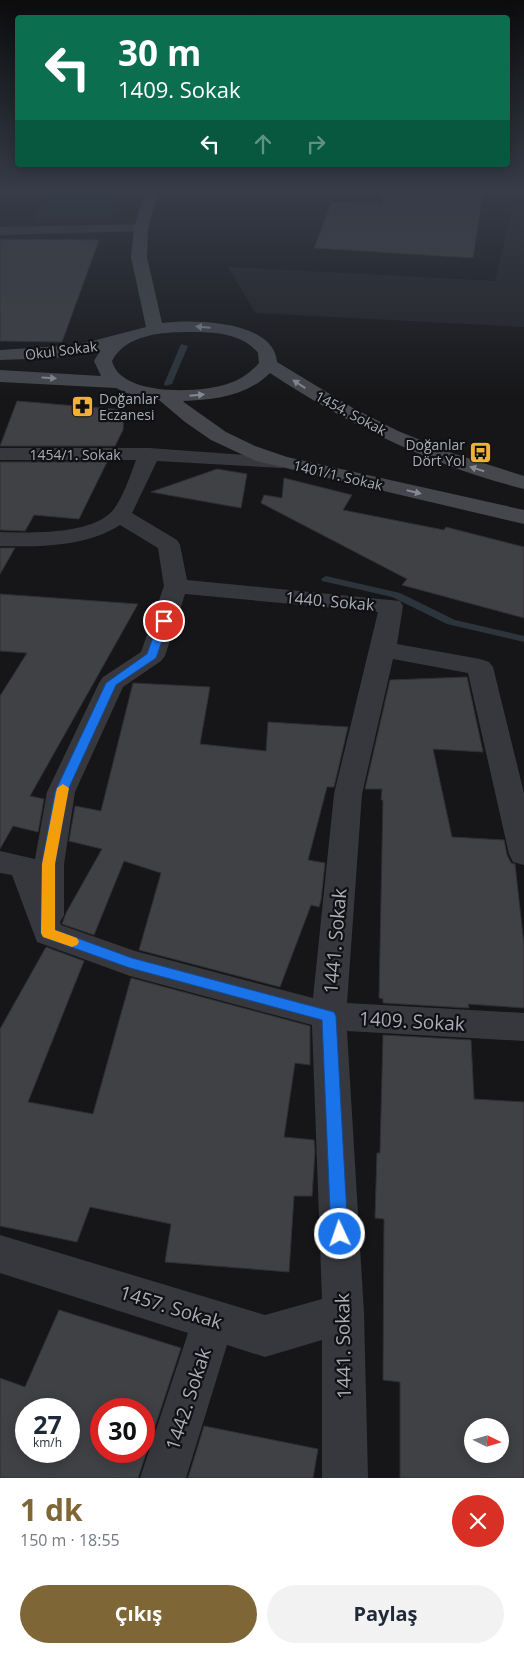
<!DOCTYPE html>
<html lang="tr">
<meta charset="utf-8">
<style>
:root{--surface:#fff;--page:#f2f2f3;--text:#1f2937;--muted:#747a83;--accent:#7e6636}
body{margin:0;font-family:"Open Sans",sans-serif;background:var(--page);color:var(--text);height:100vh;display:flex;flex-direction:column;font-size:19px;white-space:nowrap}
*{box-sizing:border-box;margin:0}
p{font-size:16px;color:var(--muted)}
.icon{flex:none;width:28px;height:28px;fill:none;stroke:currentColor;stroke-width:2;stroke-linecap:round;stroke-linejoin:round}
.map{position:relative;height:1478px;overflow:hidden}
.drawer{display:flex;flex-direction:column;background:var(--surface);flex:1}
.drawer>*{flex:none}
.hud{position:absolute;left:15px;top:15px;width:495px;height:152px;border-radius:5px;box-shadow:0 2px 12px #0003;background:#0b6e4f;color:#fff;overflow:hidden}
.needle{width:32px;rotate:95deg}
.tools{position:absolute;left:464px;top:1418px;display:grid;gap:10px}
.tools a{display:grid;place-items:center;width:45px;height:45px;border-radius:50%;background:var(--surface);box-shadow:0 2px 12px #0003;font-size:25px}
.speed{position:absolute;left:15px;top:1398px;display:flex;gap:10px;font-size:25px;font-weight:700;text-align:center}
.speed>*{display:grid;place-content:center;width:65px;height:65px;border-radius:50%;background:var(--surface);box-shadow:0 2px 12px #0003;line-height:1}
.speed small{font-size:12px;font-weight:400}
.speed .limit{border:8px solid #d22;background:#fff;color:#111}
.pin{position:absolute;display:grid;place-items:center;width:42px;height:42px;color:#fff;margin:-21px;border:2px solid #fff;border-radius:50%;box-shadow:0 1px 5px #0007}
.me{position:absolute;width:55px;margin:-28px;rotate:357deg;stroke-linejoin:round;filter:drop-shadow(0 0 4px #0008)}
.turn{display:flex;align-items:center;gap:18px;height:105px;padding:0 20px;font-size:22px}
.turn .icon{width:65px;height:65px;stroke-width:2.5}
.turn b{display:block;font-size:35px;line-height:42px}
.lanes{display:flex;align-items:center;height:48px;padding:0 20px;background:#0003;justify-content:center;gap:25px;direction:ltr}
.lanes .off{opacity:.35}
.round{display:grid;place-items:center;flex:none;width:52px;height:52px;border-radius:26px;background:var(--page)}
.head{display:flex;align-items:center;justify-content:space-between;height:85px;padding:0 20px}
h1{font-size:30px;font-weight:700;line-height:38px;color:var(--accent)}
.action{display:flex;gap:10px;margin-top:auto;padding:10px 20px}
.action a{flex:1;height:58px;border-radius:30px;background:var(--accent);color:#fff;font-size:20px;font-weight:700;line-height:58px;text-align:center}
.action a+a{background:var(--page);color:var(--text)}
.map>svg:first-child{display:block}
</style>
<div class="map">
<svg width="524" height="1478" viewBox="0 0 524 1478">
<rect width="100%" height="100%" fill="#161618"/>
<path fill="#222225" d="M513,206h11v121l-269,-14 -27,-46 267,14z"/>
<path fill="#1e261f" d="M49,191h69l-7,29 -78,1z"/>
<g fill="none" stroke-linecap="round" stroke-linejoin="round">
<g fill="#2c353c" fill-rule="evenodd">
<path d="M181,344l7,2 -16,38 -7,2 -1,-2z"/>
<path d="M326,576l74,17 55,27 69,16v6l-77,-18 -55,-27 -70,-16 -1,-2z"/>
</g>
</g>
<g fill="#404145" stroke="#303034" fill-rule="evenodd">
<path d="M382,191h101l-10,67 -159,-10 18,-46 50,2z"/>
<path d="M0,239l99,1 -37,102 -62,-1z"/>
<path d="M17,401l107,9 -1,20 -8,16h-115z"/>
<path d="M0,462h107l-28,57 -45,-4 -9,16 -25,-1z"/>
<path d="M217,469l30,5 -6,34 -90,-16z"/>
<path d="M284,478l68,17 -9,15 101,20 2,-3 78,20v71l-122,-33 5,-6 -146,-76 3,-8 18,3z"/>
<path d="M0,548h15l-15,26z"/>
<path d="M0,594l138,10 -108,192 14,3 -6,33 -25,-6 -13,23v-153l27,-43 -27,-2z"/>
<path d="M467,677l16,75 -50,-3 19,88 52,3 3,15 4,8 4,1 9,81v63l-56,-4 1,4 -86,-5v-4l-4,-1 4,-198h-2l1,-11h-17l25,-109z"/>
<path d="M133,683l77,4 -10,57 66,7 2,-29 80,5 -14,60h-7l-19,73 17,3 -4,37 -2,7 -8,-2 -31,82 -141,-37 22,-77 -37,-12 -30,74 -32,-11 4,-11 36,-64 -33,-8 6,-35 26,5z"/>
<path d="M46,947l38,14 -56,141 65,12 38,-136 179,48v39l-15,-2 -11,74 30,3 1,12 -3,44h-18l-5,76 -124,-10 6,-38 -81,-17 -13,35 -77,-16v-197z"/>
<path d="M383,1035l88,5 3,59 50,3v376h-124v-96l-17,-2 1,-161 -9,-1 2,-65h3zM472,1426h28v28h-28z"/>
<path d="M59,1310l122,38 -43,130h-138v-100l25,9zM26,1409h43v42h-43zM101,1409h43v42h-43z"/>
<path d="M204,1426l114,23 -5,29h-125z"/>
</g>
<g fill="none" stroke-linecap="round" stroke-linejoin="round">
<g fill="#37383d" fill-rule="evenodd">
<path d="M141,224l5,1 2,3 -2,3 -146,4v-8z"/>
<path d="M0,448h149l139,10 3,4 -3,4 -7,2 -124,-7 -25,52 45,27 3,5 7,35 213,21 3,5 -6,38 83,15 9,3 4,5 31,126v72l-11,-3 -4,-8 -41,-181 -75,-14 -31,135 -15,209 177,10v28l-177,-10 17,282 4,165h-46v-138l-57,17 -38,-12 -41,133h-46l48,-145 -188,-60v-38l265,80 57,-16 -10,-274 -182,-49 -93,-34 -25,-67 -12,-2v-22l35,8 12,-67 52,-109 4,-6 38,-25 23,-66 -6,-38 -38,-23c-34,22 -81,22 -120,21v-14c30,1 94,3 114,-23 10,-14 16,-33 22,-49h-136zM185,594l193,18 -44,182 -21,204 -178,-47 -74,-26 -1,-3 4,-7v-51l11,-72 48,-105 38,-26 4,-5z"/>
</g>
<path fill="#45474d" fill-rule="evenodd" d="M145,191h14l-11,37 -1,29 15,66c30,-4 112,-3 115,39l76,46 45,23 57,23 69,22v13c-92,-23 -175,-64 -254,-116 -23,23 -56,27 -87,28l2,2 41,29 29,14 32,11 237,53v14l-268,-63 -45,-21 -26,-18 -26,-22 -33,-7 -10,-5 -116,-6v-12l101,6 -7,-15 6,-10 -45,7 -55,2v-10l77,-5 69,-18 -15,-70 3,-29zM190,332c24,0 52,1 68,21l1,10c-9,10 -19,17 -32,21 -27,9 -106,13 -115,-23 14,-27 51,-29 78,-29z"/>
</g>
<defs><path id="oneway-solid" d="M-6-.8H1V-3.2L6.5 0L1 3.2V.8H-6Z" transform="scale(1.25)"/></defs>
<g fill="#858993">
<use href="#oneway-solid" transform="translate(203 327) rotate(-175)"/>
<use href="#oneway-solid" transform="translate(49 378) rotate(3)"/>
<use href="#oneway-solid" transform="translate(299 384) rotate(-147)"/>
<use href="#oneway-solid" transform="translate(197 395) rotate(-5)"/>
<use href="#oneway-solid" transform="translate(477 469) rotate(-163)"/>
<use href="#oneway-solid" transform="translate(414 492) rotate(13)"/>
</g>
<linearGradient id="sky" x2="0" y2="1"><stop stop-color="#0c0c0d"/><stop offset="0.48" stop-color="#363c48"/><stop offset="1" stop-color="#363c48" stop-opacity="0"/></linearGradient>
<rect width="524" height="398" fill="url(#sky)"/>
<path fill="#1a73e8" stroke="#114b97" d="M164,618l5,3 -13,37 -40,27 -49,107 -12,72v66l77,28 202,54 2,4 12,218 -3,5 -5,2 -6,-2 -3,-5 -9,-214 -192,-52 -87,-31 -2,-4 1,-69 13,-72 51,-109 41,-29 12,-33z"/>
<path fill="#f59e0b" d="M63,784l6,4 -14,76v66l22,8 2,4 -2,3 -5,2 -29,-10 -2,-4 1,-69 15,-76z"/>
<defs>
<symbol id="pharmacy-square" viewBox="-11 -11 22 22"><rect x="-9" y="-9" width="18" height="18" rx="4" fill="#f2b134" stroke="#111113"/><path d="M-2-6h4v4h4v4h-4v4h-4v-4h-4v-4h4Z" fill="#111"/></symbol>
<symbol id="bus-square" viewBox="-11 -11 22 22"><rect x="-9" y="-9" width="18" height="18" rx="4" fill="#f2b134" stroke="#111113"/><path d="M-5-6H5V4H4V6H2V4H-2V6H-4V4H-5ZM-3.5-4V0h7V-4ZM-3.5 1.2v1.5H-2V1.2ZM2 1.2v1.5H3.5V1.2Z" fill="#111"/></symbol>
</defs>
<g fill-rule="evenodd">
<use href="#pharmacy-square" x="70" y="394" width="25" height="25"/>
<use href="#bus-square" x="468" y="440" width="25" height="25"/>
</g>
<g text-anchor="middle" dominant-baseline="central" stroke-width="4.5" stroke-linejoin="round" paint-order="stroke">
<g font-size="14" fill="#a8adb8" stroke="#111113">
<text transform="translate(61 350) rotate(-7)">Okul Sokak</text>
<text transform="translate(351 413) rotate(28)">1454. Sokak</text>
<text x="75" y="454">1454/1. Sokak</text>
<text transform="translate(338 475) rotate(13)">1401/1. Sokak</text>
</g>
<g font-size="14" fill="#a8adb8" stroke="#111113" text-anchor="start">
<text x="99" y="398">Doğanlar<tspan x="99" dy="16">Eczanesi</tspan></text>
<text x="465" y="444" text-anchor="end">Doğanlar<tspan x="465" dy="16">Dört Yol</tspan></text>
</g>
<g font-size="16" fill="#a8adb8" stroke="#111113">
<text transform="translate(330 601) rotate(5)">1440. Sokak</text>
</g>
<g font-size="19" fill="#a8adb8" stroke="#111113">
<text transform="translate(335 941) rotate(-85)">1441. Sokak</text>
<text transform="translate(412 1021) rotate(3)">1409. Sokak</text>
<text transform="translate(171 1307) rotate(17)">1457. Sokak</text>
<text transform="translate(343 1346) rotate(-91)">1441. Sokak</text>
<text transform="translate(188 1399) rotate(-72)">1442. Sokak</text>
</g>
</g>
</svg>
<div class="tools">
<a><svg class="needle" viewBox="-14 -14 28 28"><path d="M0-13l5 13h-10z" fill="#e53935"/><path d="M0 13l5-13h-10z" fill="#747a83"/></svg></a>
</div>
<div class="speed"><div>27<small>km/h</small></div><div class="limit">30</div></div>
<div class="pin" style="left:164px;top:621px;background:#d93025"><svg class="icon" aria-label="arrive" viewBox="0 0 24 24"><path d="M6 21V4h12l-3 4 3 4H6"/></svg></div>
<svg class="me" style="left:340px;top:1234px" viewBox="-20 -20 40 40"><circle r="17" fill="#1a73e8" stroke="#fff" stroke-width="3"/><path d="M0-11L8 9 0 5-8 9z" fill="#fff"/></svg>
<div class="hud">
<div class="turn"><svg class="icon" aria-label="left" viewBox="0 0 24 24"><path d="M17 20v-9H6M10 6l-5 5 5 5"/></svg><div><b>30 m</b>1409. Sokak</div></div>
<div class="lanes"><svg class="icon" aria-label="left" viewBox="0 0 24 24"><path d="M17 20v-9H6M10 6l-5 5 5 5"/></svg><svg class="icon off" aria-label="ahead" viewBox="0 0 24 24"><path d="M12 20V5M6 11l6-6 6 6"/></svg><svg class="icon off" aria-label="right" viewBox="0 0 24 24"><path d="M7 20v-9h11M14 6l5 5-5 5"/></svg></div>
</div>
</div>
<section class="drawer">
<div class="head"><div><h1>1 dk</h1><p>150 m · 18:55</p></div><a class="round" style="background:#d93025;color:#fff"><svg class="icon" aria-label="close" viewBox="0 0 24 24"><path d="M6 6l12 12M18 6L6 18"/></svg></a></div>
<div class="action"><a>Çıkış</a><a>Paylaş</a></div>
</section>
